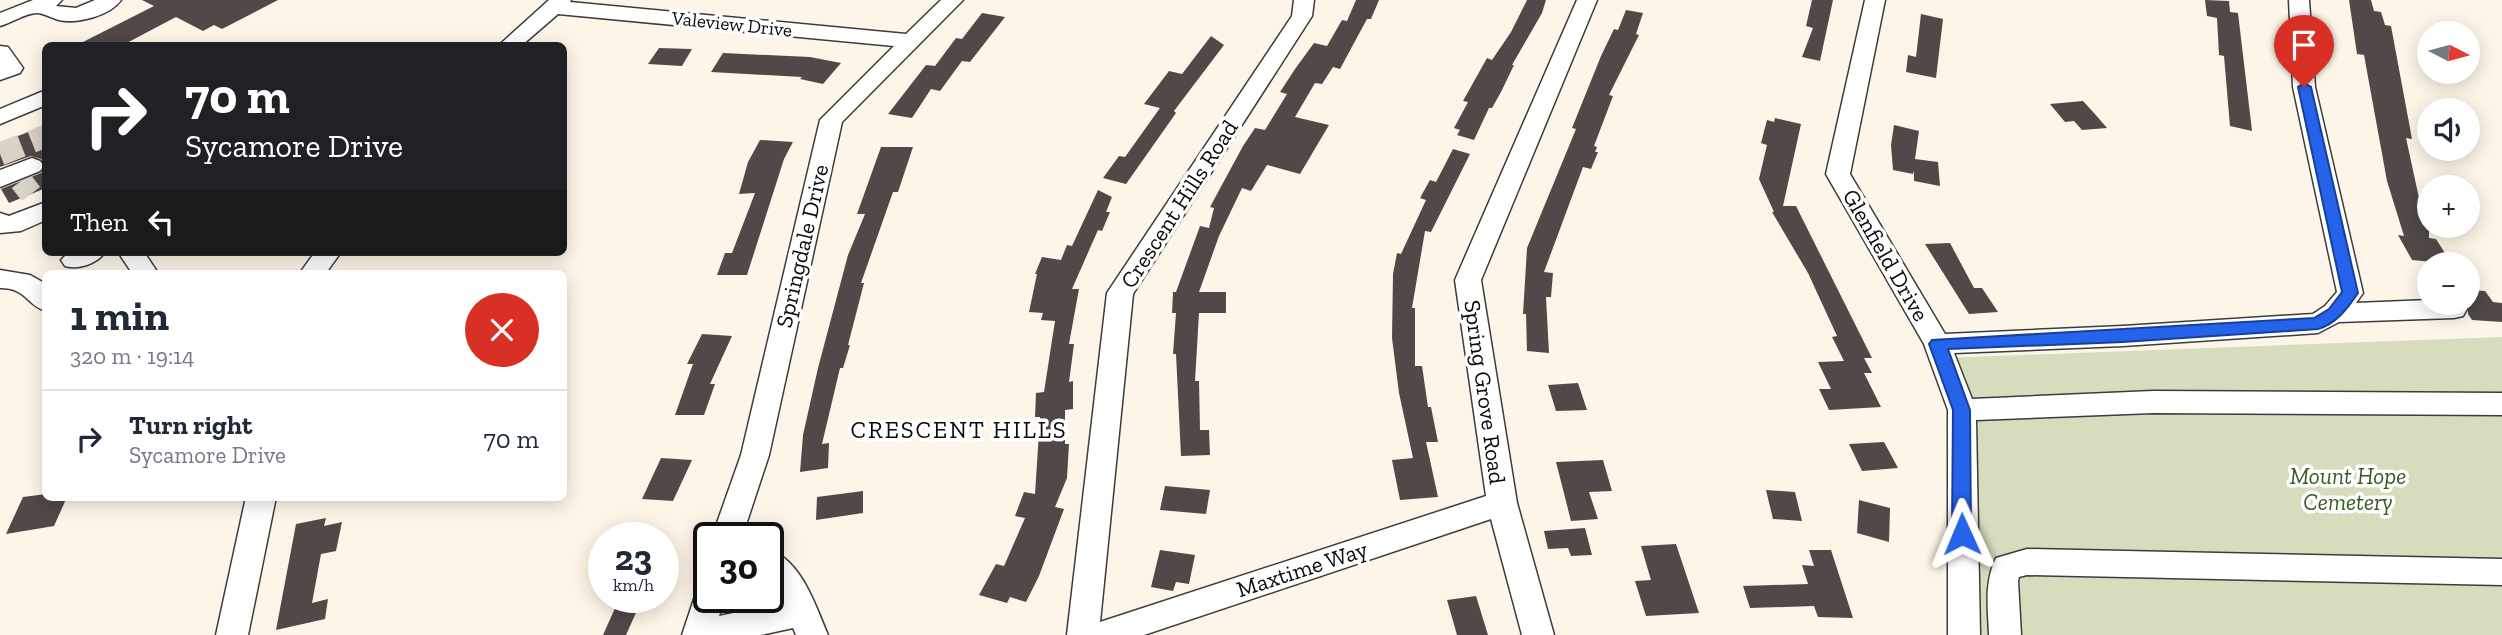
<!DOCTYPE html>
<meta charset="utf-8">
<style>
:root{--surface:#fff;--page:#f6f6f7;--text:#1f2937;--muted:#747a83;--line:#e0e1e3}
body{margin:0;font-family:"Zilla Slab",serif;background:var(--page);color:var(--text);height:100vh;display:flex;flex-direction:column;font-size:26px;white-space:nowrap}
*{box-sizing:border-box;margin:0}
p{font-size:23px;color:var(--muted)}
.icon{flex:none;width:38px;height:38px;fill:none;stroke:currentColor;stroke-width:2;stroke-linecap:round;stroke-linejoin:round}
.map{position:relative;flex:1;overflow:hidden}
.drawer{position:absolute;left:42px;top:270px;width:525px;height:231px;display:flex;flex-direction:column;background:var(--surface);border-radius:10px;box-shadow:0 4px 18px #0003}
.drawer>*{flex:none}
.top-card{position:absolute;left:42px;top:42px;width:525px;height:214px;border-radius:10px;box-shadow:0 4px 18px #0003;background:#202124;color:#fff;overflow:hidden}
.needle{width:46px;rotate:96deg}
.fabs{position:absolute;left:2417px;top:21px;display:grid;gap:14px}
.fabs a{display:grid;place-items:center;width:63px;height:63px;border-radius:50%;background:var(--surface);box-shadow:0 4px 18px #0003;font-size:35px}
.speed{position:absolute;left:588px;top:522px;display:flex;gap:14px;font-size:35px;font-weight:700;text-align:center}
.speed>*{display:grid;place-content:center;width:91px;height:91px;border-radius:50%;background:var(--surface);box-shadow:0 4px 18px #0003;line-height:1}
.speed small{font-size:18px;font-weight:400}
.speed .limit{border:4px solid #111;border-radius:10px;background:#fff;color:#111}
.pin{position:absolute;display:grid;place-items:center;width:60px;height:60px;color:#fff;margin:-72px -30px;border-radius:50% 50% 50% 0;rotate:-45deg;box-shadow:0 0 7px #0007}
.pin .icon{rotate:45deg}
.me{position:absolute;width:77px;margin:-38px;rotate:359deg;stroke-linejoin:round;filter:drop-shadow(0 0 5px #0008)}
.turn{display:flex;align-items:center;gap:24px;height:147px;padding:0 28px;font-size:32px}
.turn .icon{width:91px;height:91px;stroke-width:2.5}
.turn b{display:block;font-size:49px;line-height:60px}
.then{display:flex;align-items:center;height:66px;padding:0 28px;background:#0003;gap:14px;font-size:26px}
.round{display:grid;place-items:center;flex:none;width:74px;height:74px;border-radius:37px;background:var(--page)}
.head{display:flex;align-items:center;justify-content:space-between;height:119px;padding:0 28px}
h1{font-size:42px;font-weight:700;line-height:52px}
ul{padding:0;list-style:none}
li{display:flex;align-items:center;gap:21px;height:98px;padding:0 28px;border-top:2px solid var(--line)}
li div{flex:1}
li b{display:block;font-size:26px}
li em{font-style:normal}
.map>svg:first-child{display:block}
</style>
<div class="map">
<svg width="2502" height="635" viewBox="0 0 2502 635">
<rect width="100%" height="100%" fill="#fdf6e8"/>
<path fill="#d6dcbc" d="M2502,337v298h-538l-4,-176 -17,-101z"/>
<g fill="#514947">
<path d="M142,0h136l-56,29 -8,-4 -11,6 -27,-14 -55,29h-46l79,-40z"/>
<path d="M1356,0h23l-8,19h-4l-27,50 -7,-2 -11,17 -7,-1 -20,34 34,8 -29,49 -33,-9 -16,26 -9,-3 -23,48 -20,56h27v21h-27l-4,68h4l1,49h9l1,25 -29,1 -5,-102h-3l3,-41h-4l1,-21h3l24,-66 9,2 5,-20 -4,-1 33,-61 12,-18 10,2 22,-36 -7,-2 15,-23 19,-26 13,3 15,-26 5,1z"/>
<path d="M1527,0h19l-4,13 -30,52h2l-13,27 -9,16h-3l-15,32 -17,-5 3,-5 -6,-2 14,-26 -5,-1 24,-43 5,2 19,-28z"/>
<path d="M1812,0h21l-13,61 -18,-4 11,-29 -7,-2z"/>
<path d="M2205,0l24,1 1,11 8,1 14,118 -22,-5 -6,-70 -5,-1 -2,-37 -10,-2z"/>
<path d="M2349,0h22l3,11 7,1 4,13 6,1 21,113 -6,-1 13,60 10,2v38l7,1 16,25 -40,-4 -14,-25 6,1 -17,-55 -23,-126 -7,-1z"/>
<path d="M1626,10l17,3 -7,21 3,1 -30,60 4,1 -19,50 3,1 -2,5h3l-7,17 -8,-2 -39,105 9,1 -2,24h-5l3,56 -22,-2 -1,-37h-3l4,-66 49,-119 -4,-1 29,-72 13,-27 4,1z"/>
<path d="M982,13l23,4 -35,45 -8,-1 -22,30 -9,-2 -19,29 -24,-4 38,-49 9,1 21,-28 6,1z"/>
<path d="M1921,14l22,5 -7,59 -30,-6 2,-17 8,2z"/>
<path d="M1211,36l13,9 -50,66 2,2 -50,71 -23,-6 16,-22 6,1 35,-49 -16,-4 25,-33 13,3z"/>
<path d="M659,48l33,1 -10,17 -34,-2z"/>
<path d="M723,53l87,4 31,6 -18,21 -23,-5 2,-2 -91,-5z"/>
<path d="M2083,101l11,12 13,15 -25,2 -8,-9 -9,1 -15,-18z"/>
<path d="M1775,118l26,6 -18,82h13l76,152h-8l8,15h-8l17,34 -52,3 -10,-21h12l-13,-27 26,-1 -12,-24 5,-1 -29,-63 -36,-61h2l-15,-33 8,-34 -6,-2 6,-23 7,2z"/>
<path d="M46,125v39l-5,-5 -10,-3 -31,11v-24z"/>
<path d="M1894,125l25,6 -4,28 23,3 2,24 -26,-5v-10l-1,3 -20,-4 -2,-25z"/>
<path d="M760,140l33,2 -9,17 -37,116h-30l8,-22h7l23,-60 -16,1 9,-32z"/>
<path d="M881,147h32l-15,45h-5l-32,91h3l-16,62h2l-7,23h-3l-18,76 7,-1 -1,25 -28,4 3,-37 15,-67 30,-113 17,-41h-8z"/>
<path d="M1453,149l17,5 -39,78 -6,-1 -13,77h3v58h7l6,41h3l7,35h-12l12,55 -38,3 -8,-40 21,-2 -14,-65 -7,-55 1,-64 4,-21 4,1 25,-54 -6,-2 10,-18 6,2z"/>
<path d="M46,168v20l-37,15 -8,-14 40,-16z"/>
<path d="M1098,190l14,7 -6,15h4l-8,19 -4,-1 -26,59h7l-10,55h5l-5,38 4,-1v28l-8,1v34h4l-2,34 -12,29 9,2 -25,67 -13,26 -16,-5 -3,6 -28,-8 17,-31 8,2 21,-48 -10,-2 9,-24 11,2 5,-77h-5l1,-24 8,-1 11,-71 -14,-1 2,-7 -14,-1 8,-38h-2l7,-17 19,3 6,-15 5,1z"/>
<path d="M1950,243l24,45h8l16,24 -29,2 -44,-70z"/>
<path d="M2468,290l17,1 8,11 9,1v19l-30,-2 -4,-6z"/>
<path d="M702,334l30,2 -22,48h5l-11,31h-29l18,-51h-6z"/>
<path d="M1578,383l9,27 -31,1 -8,-26z"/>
<path d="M1884,442l14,26 -36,3 -13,-27z"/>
<path d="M661,458l31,2 -19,41 -31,-2z"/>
<path d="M1603,460l9,31 -23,1 9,27 -27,2 -15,-59z"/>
<path d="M1165,486l45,4 -4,24 -46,-4z"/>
<path d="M1766,490l29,2 7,29 -29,-2z"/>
<path d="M863,491v22l-47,7 1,-23z"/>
<path d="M46,494v3h21l-13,29 -48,8 17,-37z"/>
<path d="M1859,500l31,8 -1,34 -32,-9z"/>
<path d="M326,518l-2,8 18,-4 -6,29 -15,3 -9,49 16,-4 -3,20 -49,11 20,-106z"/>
<path d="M1585,528l7,27 -21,1 -3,-8 -20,1 -4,-18z"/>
<path d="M1676,544l23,69 -53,3 -11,-35 16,-1 -10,-34z"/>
<path d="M1160,550l35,5 -6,29 -13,-2 -3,9 -22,-4z"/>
<path d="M1809,550h22l22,68 -35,-1 -4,-11 -64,2 -7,-22 65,-2 -6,-19 12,1z"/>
<path d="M1476,596l12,39h-31l-10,-35z"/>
<path d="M620,597h23l-17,38h-23z"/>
</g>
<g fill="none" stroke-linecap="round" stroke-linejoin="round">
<g stroke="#d8d2c7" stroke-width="23" stroke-dasharray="23 11" stroke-linecap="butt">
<path d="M0,154l46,-18"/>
<path d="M42,162l4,5"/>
<path d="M21,181l10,13"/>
</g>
<defs>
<g id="minor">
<path d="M33,0h29l-6,6 20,2 19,-8h26c-11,16 -44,24 -62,20 -7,-2 -16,-7 -22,-7 -11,0 -26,10 -37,13v-13z"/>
<path d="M549,0h22l-1,2 336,32 35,-34h22l-121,122 -73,333 -27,82h-30l29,-82 79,-335 74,-74 -336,-32 -37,32h-23z"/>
<path d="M1294,0h20l-2,16 -179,278 -33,328 386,-126 -31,-216 122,-280h20l-116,280 36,223 37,132h-32l-31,-116 -347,116h-77l40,-342 185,-277z"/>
<path d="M1865,0h20l-35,174 95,160 178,-8 190,-12 12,-8 12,-14 -44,-205 -4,-87h20l6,87 48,206 -7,10 73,-3v3h34l4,6 -4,7 -9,2 -115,4 -21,11 -195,13 -169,7 18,46 181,-8 349,2v22l-349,-2 -177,7 4,215h-32v-225l-24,-66 -98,-170z"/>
<path d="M0,46l8,1 15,21 -3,5 -20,7z"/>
<path d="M46,90v15l-46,19v-15z"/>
<path d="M32,158l8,3 4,5 -4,5 -40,16v-17z"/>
<path d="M46,202v18l-25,11 -21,2v-20l9,3z"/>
<path d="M69,252h36c-8,12 -27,18 -40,14l-4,-6z"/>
<path d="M118,252h26l14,21h-26z"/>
<path d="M315,252h26l-15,21h-26z"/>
<path d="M0,270l30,5 16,9v27c-20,-6 -19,-23 -46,-23z"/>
<path d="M246,497h30l-28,138h-32z"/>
<path d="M768,549c34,12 47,56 60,86h-32l-3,-7 -32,7h-79l16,-48 11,-3v13h16l-6,19 64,-13 -15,-18z"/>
<path d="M2027,549l475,10v26l-475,-10 -8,2 -1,4 3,54h-32c-1,-28 -5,-52 7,-77z"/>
</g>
</defs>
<use href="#minor" stroke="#3c3c3c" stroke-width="3"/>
<use href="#minor" fill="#fff" fill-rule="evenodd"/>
</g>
<path fill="#2563eb" stroke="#184099" stroke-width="2" d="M2304,83l7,4 47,206c-10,15 -22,31 -40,36l-195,13 -175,7 22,61 1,124 -3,5 -6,3 -7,-3 -3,-5 1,-124 -24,-66 3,-4 382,-22 15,-9 13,-17 -44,-205z"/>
<g text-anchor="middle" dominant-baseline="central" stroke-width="7" stroke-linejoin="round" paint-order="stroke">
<g font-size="19" fill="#090909" stroke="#fff">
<text transform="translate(732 24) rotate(6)">Valeview Drive</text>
</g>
<g font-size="23" fill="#090909" stroke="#fff">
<text transform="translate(1179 204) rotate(-57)">Crescent Hills Road</text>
<text transform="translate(802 246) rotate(-77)">Springdale Drive</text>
<text transform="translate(1886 255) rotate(60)">Glenfield Drive</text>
<text transform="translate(1485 392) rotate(82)">Spring Grove Road</text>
<text transform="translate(1302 569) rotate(-18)">Maxtime Way</text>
</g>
<g font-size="23" font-style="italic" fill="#345b20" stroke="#fff">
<text x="2348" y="476">Mount Hope<tspan x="2348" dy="26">Cemetery</tspan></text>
</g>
<g font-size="24" letter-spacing="2" fill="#090909" stroke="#fff">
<text x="959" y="429">CRESCENT HILLS</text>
</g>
</g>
</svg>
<div class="fabs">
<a><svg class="needle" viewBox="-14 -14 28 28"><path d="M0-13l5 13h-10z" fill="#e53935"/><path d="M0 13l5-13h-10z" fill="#747a83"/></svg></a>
<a><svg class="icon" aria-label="sound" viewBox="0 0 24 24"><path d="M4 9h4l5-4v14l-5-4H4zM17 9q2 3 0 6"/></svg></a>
<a>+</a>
<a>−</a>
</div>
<div class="speed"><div>23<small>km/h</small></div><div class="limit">30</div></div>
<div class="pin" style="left:2304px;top:87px;background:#d93025"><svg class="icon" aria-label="arrive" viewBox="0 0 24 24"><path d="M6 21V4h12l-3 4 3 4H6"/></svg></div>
<svg class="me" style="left:1962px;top:534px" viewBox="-20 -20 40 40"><path d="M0-17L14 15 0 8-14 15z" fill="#2563eb" stroke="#fff" stroke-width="4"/></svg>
<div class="top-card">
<div class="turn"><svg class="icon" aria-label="right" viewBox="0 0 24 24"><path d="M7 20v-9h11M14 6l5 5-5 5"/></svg><div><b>70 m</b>Sycamore Drive</div></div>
<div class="then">Then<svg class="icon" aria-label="left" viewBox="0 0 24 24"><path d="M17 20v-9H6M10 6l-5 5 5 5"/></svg></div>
</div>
<section class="drawer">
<div class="head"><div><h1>1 min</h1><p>320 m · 19:14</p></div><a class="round" style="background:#d93025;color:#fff"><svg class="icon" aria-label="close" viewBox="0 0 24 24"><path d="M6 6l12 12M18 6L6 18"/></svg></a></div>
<ul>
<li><svg class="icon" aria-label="right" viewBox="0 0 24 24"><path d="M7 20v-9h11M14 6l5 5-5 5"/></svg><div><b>Turn right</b><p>Sycamore Drive</p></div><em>70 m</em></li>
</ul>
</section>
</div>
